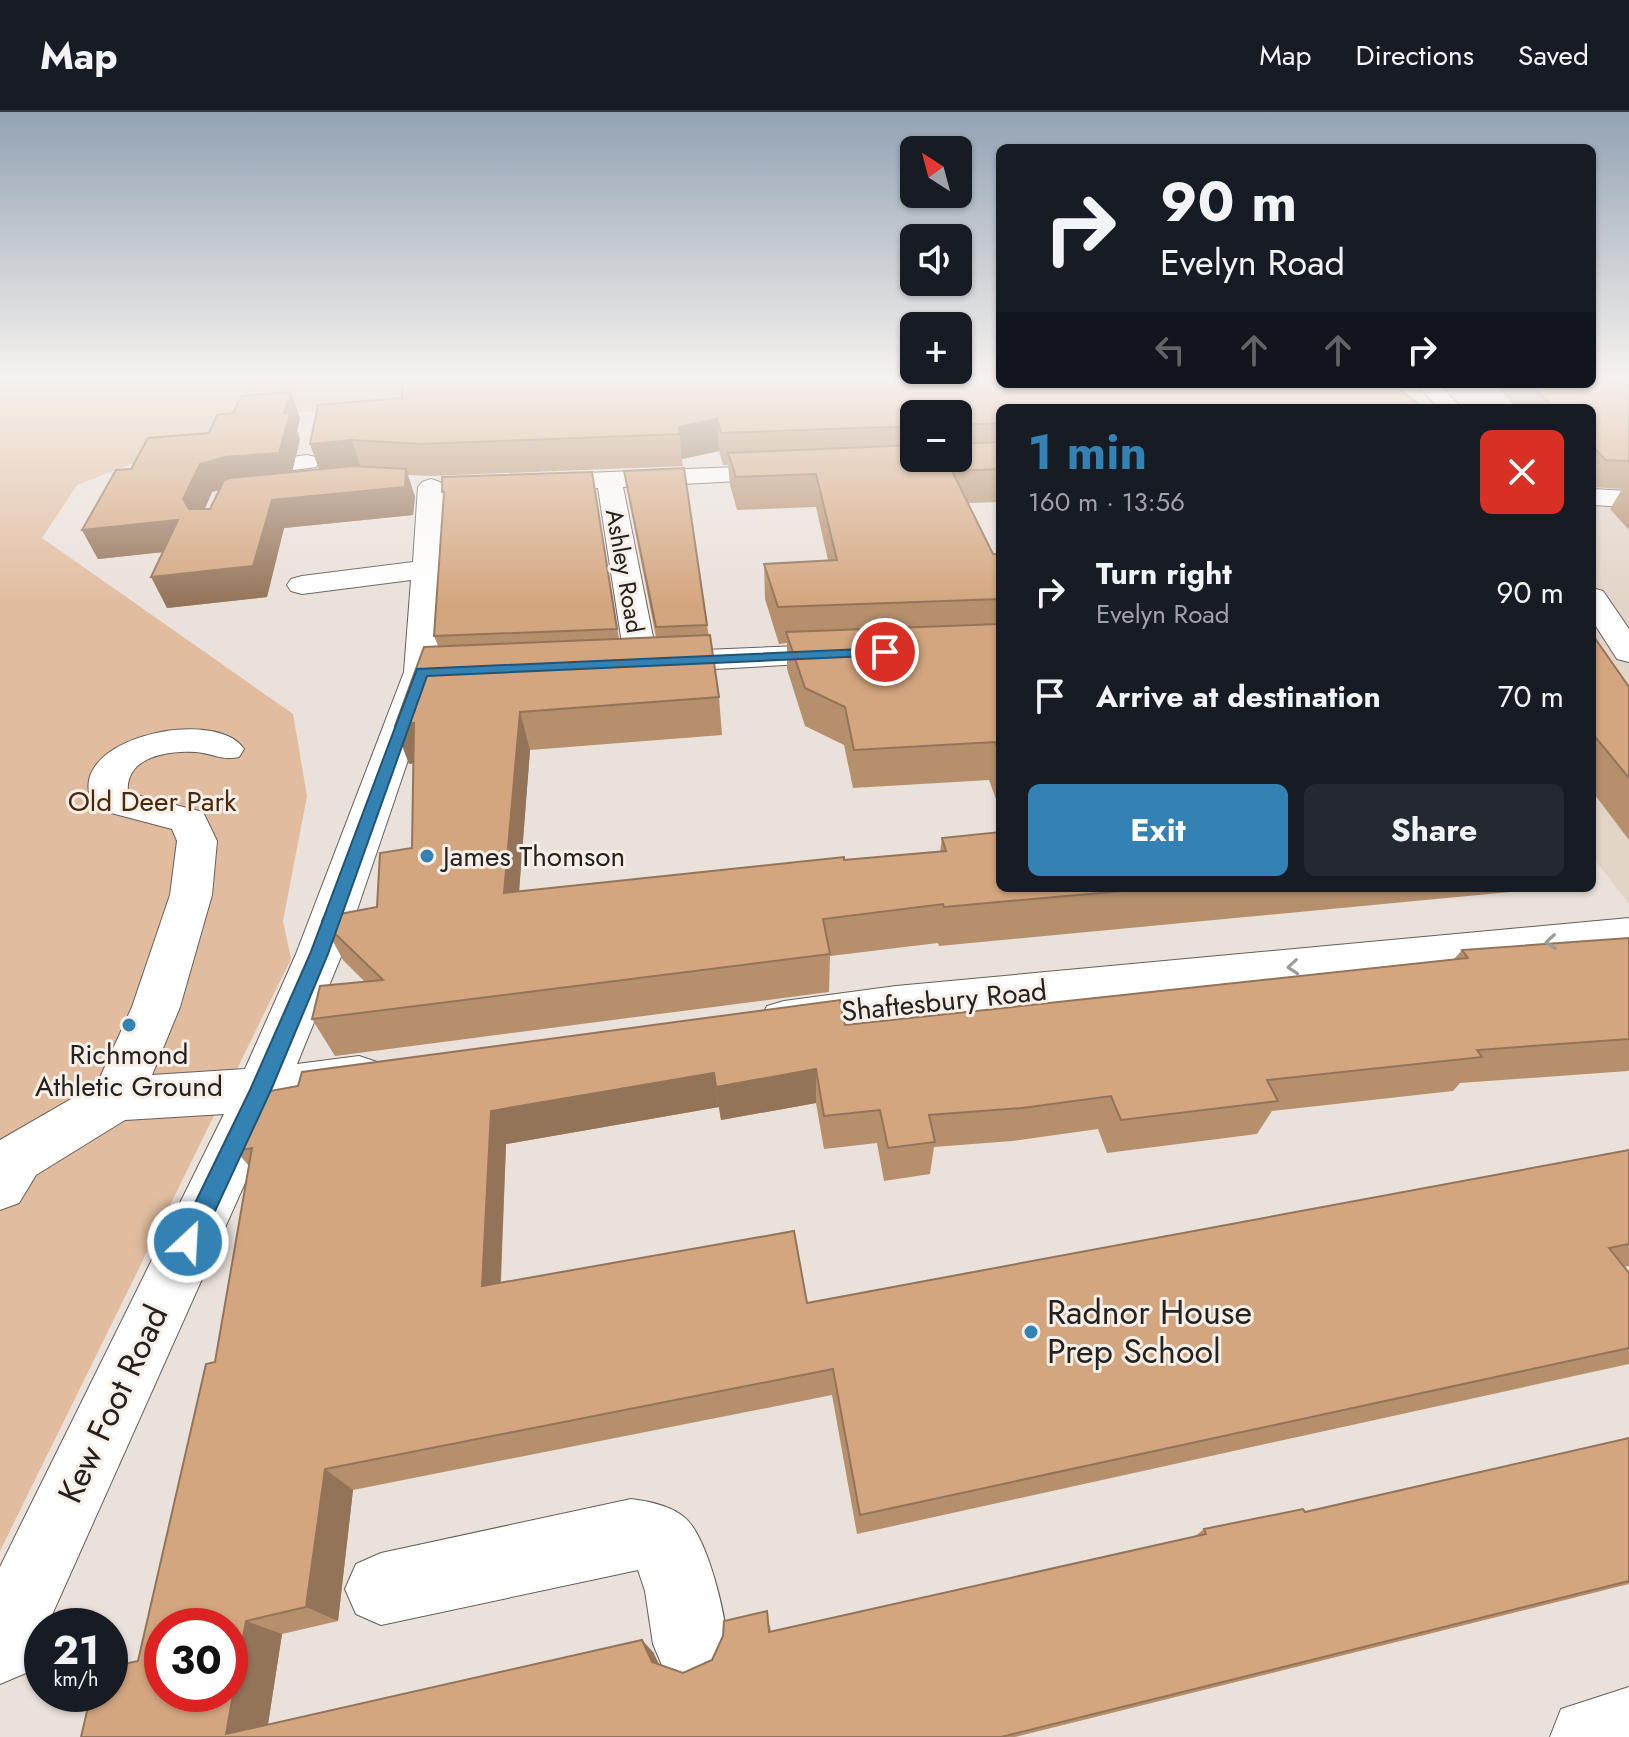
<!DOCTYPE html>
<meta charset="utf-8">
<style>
:root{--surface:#171b24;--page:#242831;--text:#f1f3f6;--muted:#9ea1a6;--line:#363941;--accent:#3482b4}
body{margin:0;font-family:Jost,sans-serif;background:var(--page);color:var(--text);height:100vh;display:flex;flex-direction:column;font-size:30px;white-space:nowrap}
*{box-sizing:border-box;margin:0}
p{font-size:26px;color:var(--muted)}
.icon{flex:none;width:44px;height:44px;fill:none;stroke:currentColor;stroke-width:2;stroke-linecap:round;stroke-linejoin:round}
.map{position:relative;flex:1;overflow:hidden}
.drawer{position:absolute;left:996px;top:292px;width:600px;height:488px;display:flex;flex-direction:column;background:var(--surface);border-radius:12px;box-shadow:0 2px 6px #0004}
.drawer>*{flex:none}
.top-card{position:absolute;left:996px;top:32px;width:600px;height:244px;border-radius:12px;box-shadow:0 2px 6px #0004;background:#171b24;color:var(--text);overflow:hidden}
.needle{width:52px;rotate:324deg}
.buttons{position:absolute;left:900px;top:24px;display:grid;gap:16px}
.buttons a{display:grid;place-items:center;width:72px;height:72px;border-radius:12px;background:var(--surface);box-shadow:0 2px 6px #0004;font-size:40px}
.speed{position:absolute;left:24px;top:1496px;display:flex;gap:16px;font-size:40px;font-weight:700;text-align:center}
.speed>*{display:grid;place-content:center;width:104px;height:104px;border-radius:50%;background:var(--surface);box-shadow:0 2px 6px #0004;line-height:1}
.speed small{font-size:20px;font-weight:400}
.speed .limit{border:12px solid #d22;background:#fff;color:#111}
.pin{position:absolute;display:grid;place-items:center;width:68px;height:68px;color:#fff;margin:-34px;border:4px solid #fff;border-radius:50%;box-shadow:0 2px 8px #0007}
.me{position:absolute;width:88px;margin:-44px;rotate:25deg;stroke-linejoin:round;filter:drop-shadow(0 0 6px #0008)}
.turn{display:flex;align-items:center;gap:28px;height:168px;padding:0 32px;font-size:36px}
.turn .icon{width:104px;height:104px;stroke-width:2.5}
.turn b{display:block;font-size:56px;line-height:68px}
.lanes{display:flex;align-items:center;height:76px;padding:0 32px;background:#0003;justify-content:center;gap:40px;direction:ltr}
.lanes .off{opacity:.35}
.round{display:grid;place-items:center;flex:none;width:84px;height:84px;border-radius:12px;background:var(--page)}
.headline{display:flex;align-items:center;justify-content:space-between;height:136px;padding:0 32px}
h1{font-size:48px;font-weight:700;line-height:60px;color:var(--accent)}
.cta{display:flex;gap:16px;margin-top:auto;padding:16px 32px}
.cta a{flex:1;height:92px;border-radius:12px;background:var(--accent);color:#fff;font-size:32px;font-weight:700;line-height:92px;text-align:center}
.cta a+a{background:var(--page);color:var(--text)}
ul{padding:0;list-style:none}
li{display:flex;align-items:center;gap:24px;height:104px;padding:0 32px}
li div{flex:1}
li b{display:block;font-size:30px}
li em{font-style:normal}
header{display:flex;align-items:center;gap:48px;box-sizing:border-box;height:112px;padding:0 40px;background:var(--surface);border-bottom:2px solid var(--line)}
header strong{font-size:38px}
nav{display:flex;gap:44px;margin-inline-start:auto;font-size:28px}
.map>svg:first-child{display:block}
</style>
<header>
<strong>Map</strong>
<nav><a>Map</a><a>Directions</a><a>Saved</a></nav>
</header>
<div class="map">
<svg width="1629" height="1625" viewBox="0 0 1629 1625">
<rect width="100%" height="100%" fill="#eae1db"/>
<path fill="#e3d4c8" d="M1592,372l37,2v418l-37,-48z"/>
<path fill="#e1bc9f" d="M0,265h428l-2,24 -171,15 -178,69 -35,53 251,176 14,82 -24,125 8,38 -291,592z"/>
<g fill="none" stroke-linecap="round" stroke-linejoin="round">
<defs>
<g id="minor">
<path d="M307,343l9,2 3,5 -3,5 -60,8 -5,11h-18l-4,-5 8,-17z"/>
<path d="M789,353l9,3 4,5 -4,5 -175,9 33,165 191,-8 12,3 4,7 -4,7 -217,12 -12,-3 -5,-7 -27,-175 -64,3 -9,-3 -4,-5 4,-5 9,-3z"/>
<path d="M431,367l9,3 4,5v82l-6,103 -96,282 -45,110 62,-8 18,6 7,15 -7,15 -18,6 -81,11 -231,517h-5v12l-16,35 -26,11v-117l224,-453 -99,6 -89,55 -17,28 -19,7v-70l97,-56 35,-77 38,-112 7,-54 -5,-12 -76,-20c-44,-68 118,-105 148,-60l-5,8c-17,4 -27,-4 -44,-5 -27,-2 -71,5 -67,41l75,19 14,29 -5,54 -32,112 -28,68 93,-6 51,-115 108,-282 7,-92 -109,14 -11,-3 -4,-6 4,-6 11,-3 111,-14 5,-75 4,-5z"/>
<path d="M1592,377l37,2v16l-37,-2z"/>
<path d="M1629,806v32l-733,74 -112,15 -17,-5 -7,-14 7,-14 17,-5 112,-15z"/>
<path d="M631,1387c17,2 40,7 53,18 23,18 41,95 43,124 0,9 -7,21 -11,29l-26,11 -26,-11 -11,-26 -8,-53 -7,-21 -257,55 -25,-11 -11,-25 11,-25 25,-11z"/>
<path d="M1629,1575v50h-79l11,-28z"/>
</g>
<g id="major">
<path d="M1416,272h23l23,24h-23z"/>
<path d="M1592,476l11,3 26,38v33l-12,-3 -25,-39z"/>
</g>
</defs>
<use href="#minor" stroke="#665f59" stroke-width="2"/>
<use href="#major" stroke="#665f59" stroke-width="2"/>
<use href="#minor" fill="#fff" fill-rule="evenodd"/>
<use href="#major" fill="#fff" fill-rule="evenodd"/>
</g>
<g fill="#b68f6d" fill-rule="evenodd">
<path d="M1491,272h101l37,2v144l-19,-21 12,-20 -30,-2v-79h-75l-13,-14z"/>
<path d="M291,280l9,26 -3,13 3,8 -8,33 27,-3 -9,-25 8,-39 682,3v94l-32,1 25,51h7v256l-11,-30 -136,8 -9,-43 -39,-19 -18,-57v-26l-8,1 -14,-45 -1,-35 64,-4 -12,-53 -79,3 -7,-25 -2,-20h-5l-4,-14 -37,8 1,7 -252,10 -23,-1 7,22 -2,18 -129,13 -17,69 -100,11 -4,-56 -65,7 -16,-29 49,-61 78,-36 24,-20zM914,302h44v44h-44zM219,378l-9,19h-5l7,-17z"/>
<path d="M624,359l83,154 12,72 3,38 -192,15 -11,141 421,-39 2,-14 58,50h553l-614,58 -1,-3 -108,13 -1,36 -494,64 -23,-37 53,-37 -22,-22 -21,-39 55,-14 35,-59 1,-85 -4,1 -14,-38 43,-80 -4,-10 158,-164 27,167 37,-2 -29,-147z"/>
<path d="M1592,522l37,53v153l-37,-49z"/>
<path d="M1629,826v132l-1,1 -168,12 -7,8 -181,20 -15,23 -150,19 -9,-24 -86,12 -78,6 -4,27 -46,7 -7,-38 -53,6 -8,-46 -95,17 -2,-13 -213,37 -5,139 306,20 822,-153v116l-5,1 5,6v91l-772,170 -25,-139 -479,95 -15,131 -56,13 -14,90 385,-72 6,12 24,9 29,-13 58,-35 1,7 423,-95 10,-8 101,-17 324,-74v146l-614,153h-934l57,-76 77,-299 34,-196 -13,-15 609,-126 609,-66 8,-9z"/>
</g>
<g fill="#947459">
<path d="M291,280l9,26 -3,13 3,8 -10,41 -53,5 -25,7 -16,36 -13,-29 17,-35 84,-51z"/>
<path d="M717,307l2,32 -37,8 -3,-32z"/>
<path d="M352,328l10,32 -40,5 -12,-33z"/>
<path d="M406,357l9,28 -2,18 -129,13 -17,69 -100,11 -16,-31 121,-77z"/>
<path d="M178,408l14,29 -94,10 -16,-29z"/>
<path d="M520,600l10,38 -14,181 -12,-38z"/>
<path d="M414,611l13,38 -18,3 -14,-38z"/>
<path d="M816,957v34l-95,17 -5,-33z"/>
<path d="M714,961l5,34 -213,37 -7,171 -17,-29 9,-175z"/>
<path d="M325,1357l28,21 -15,131 -32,-14z"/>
<path d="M246,1509l36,13 -16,103 -40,-3z"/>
<path d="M642,1528l11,12 10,21 -11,-11z"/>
</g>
<g fill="#d4a67f" stroke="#947459" stroke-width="2" fill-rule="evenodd">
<path d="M402,265h598v7h391l34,24h-425v15l-42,2v-11h-44v12l-193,7 -4,-14 -38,8 1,7 -258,10 -70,-4 -42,4 8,-39 84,-7z"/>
<path d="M1592,265h22l15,9v75l-23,-1 -14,-14v-38h-38l-24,-24h62z"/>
<path d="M291,280l-7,21h6l-11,40 -54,4 -25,7 -17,35 6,10h21l14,-29 6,-2 123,-12 53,3 -1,18 -133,13 -19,66 -102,11 27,-57 -96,10 34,-60 15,-1 17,-31 61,-5 8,-18 16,-2 9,-17z"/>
<path d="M1000,330v27l-48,2 41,83h7v45l-222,8 -14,-43 73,-4 -21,-86 -80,3 -8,-24 186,-8v13h44v-14z"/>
<path d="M684,356l23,157 -51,2 -32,-156z"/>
<path d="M592,360l25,157 -183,7 10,-144h-2v-15z"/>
<path d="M1000,512v130l-5,-12 -141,8 -9,-43 -40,-19 -19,-56z"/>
<path d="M1592,522l37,53v91l-37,-45z"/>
<path d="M710,523l9,62 -199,15 -16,181 340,-36v3l102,-9 -4,-13 58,-6v56h156l-212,19 -1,-3 -120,15 7,35 -518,65 8,-33 63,-6 -61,-59 2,-4 53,-10 3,-54 32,-5 2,-125 -19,3 29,-79z"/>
<path d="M1629,826v101l-152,11 5,7 -215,23 11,21 -157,19 -10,-24 -89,12 -93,7 6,27 -47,6 -8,-38 -56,6 -8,-47 -100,18 -2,-14 -223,38 -9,175 312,-55 13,72 822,-153v94l-20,4 20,25v75l-769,167 -27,-146 -508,100 -19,138 -60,14 -20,113 416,-94 10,22 31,11 29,-13 11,-24 1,-15 43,-10 2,21 437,-98 -2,-5 99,-20 2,3 324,-74v143l-628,156h-920l10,-43h19v-27l28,-6 68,-297 9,-2 37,-214 -16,3 13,-56 49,-9 4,-14 538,-72 5,25 623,-67 -6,-8zM162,1514h68v68h-68z"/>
</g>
<defs><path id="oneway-chevron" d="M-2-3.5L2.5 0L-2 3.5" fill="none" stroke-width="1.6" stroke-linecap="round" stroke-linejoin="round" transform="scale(2)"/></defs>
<g stroke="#9c9b9a">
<use href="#oneway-chevron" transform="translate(1551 830) rotate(175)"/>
<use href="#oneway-chevron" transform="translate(1293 855) rotate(175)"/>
</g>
<linearGradient id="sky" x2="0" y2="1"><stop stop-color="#93a2b3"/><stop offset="0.54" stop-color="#f6f2ef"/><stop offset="1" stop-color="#f6f2ef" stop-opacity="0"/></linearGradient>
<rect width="1629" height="492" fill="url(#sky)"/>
<path fill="#3482b4" stroke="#225475" stroke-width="2" d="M885,536l7,4 -2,3 -463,21 -99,278 -57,136 -74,160 -9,4 -8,-4 -3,-8 3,-8 70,-144 60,-136 107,-285z"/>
<g fill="#3482b4" stroke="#f7efe8" stroke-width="3">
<circle cx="427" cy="744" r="8"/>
<circle cx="129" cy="913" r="8"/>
<circle cx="1031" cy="1220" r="8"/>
</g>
<g text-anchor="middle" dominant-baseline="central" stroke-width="6" stroke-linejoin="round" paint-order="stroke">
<g font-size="24" fill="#24211e" stroke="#f7efe8">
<text transform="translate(625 459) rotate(80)">Ashley Road</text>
</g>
<g font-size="28" fill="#49290a" stroke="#f7efe8">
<text x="152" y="689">Old Deer Park</text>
</g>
<g font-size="28" fill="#24211e" stroke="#f7efe8" text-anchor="start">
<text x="443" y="744">James Thomson</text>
<text x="129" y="942" text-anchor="middle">Richmond<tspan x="129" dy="32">Athletic Ground</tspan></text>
</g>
<g font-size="28" fill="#24211e" stroke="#f7efe8">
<text transform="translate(944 889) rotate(-6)">Shaftesbury Road</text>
</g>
<g font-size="34" fill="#24211e" stroke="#f7efe8" text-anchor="start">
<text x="1047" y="1200">Radnor House<tspan x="1047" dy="39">Prep School</tspan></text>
</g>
<g font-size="34" fill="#24211e" stroke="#f7efe8">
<text transform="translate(113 1292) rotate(-65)">Kew Foot Road</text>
</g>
</g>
</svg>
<div class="buttons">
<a><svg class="needle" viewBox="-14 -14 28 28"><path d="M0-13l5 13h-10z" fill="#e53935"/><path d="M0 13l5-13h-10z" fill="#9ea1a6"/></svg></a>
<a><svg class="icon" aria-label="sound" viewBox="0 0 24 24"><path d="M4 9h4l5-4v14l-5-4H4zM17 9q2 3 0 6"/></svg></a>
<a>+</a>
<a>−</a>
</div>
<div class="speed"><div>21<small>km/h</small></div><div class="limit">30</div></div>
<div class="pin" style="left:885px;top:540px;background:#d93025"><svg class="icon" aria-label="arrive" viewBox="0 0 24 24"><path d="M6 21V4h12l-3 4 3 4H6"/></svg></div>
<svg class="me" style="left:188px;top:1130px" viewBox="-20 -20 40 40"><circle r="17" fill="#3482b4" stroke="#fff" stroke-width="3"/><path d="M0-11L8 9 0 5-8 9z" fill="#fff"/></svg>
<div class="top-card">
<div class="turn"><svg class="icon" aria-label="right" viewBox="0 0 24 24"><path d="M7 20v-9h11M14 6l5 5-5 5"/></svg><div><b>90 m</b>Evelyn Road</div></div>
<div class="lanes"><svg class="icon off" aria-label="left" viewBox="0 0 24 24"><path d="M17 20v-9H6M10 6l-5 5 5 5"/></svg><svg class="icon off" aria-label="ahead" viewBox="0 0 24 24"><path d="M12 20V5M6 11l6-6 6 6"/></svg><svg class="icon off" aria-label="ahead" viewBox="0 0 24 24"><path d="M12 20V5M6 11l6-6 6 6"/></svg><svg class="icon" aria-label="right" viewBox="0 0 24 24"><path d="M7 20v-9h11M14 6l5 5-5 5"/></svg></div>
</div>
<section class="drawer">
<div class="headline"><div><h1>1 min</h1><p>160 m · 13:56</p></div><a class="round" style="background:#d93025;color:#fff"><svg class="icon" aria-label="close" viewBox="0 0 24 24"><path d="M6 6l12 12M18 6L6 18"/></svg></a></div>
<ul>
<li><svg class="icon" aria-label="right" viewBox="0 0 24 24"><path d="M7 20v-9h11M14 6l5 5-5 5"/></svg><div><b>Turn right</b><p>Evelyn Road</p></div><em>90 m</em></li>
<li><svg class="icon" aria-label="arrive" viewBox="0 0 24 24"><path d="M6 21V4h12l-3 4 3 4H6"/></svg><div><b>Arrive at destination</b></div><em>70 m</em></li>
</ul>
<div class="cta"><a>Exit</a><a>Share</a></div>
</section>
</div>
